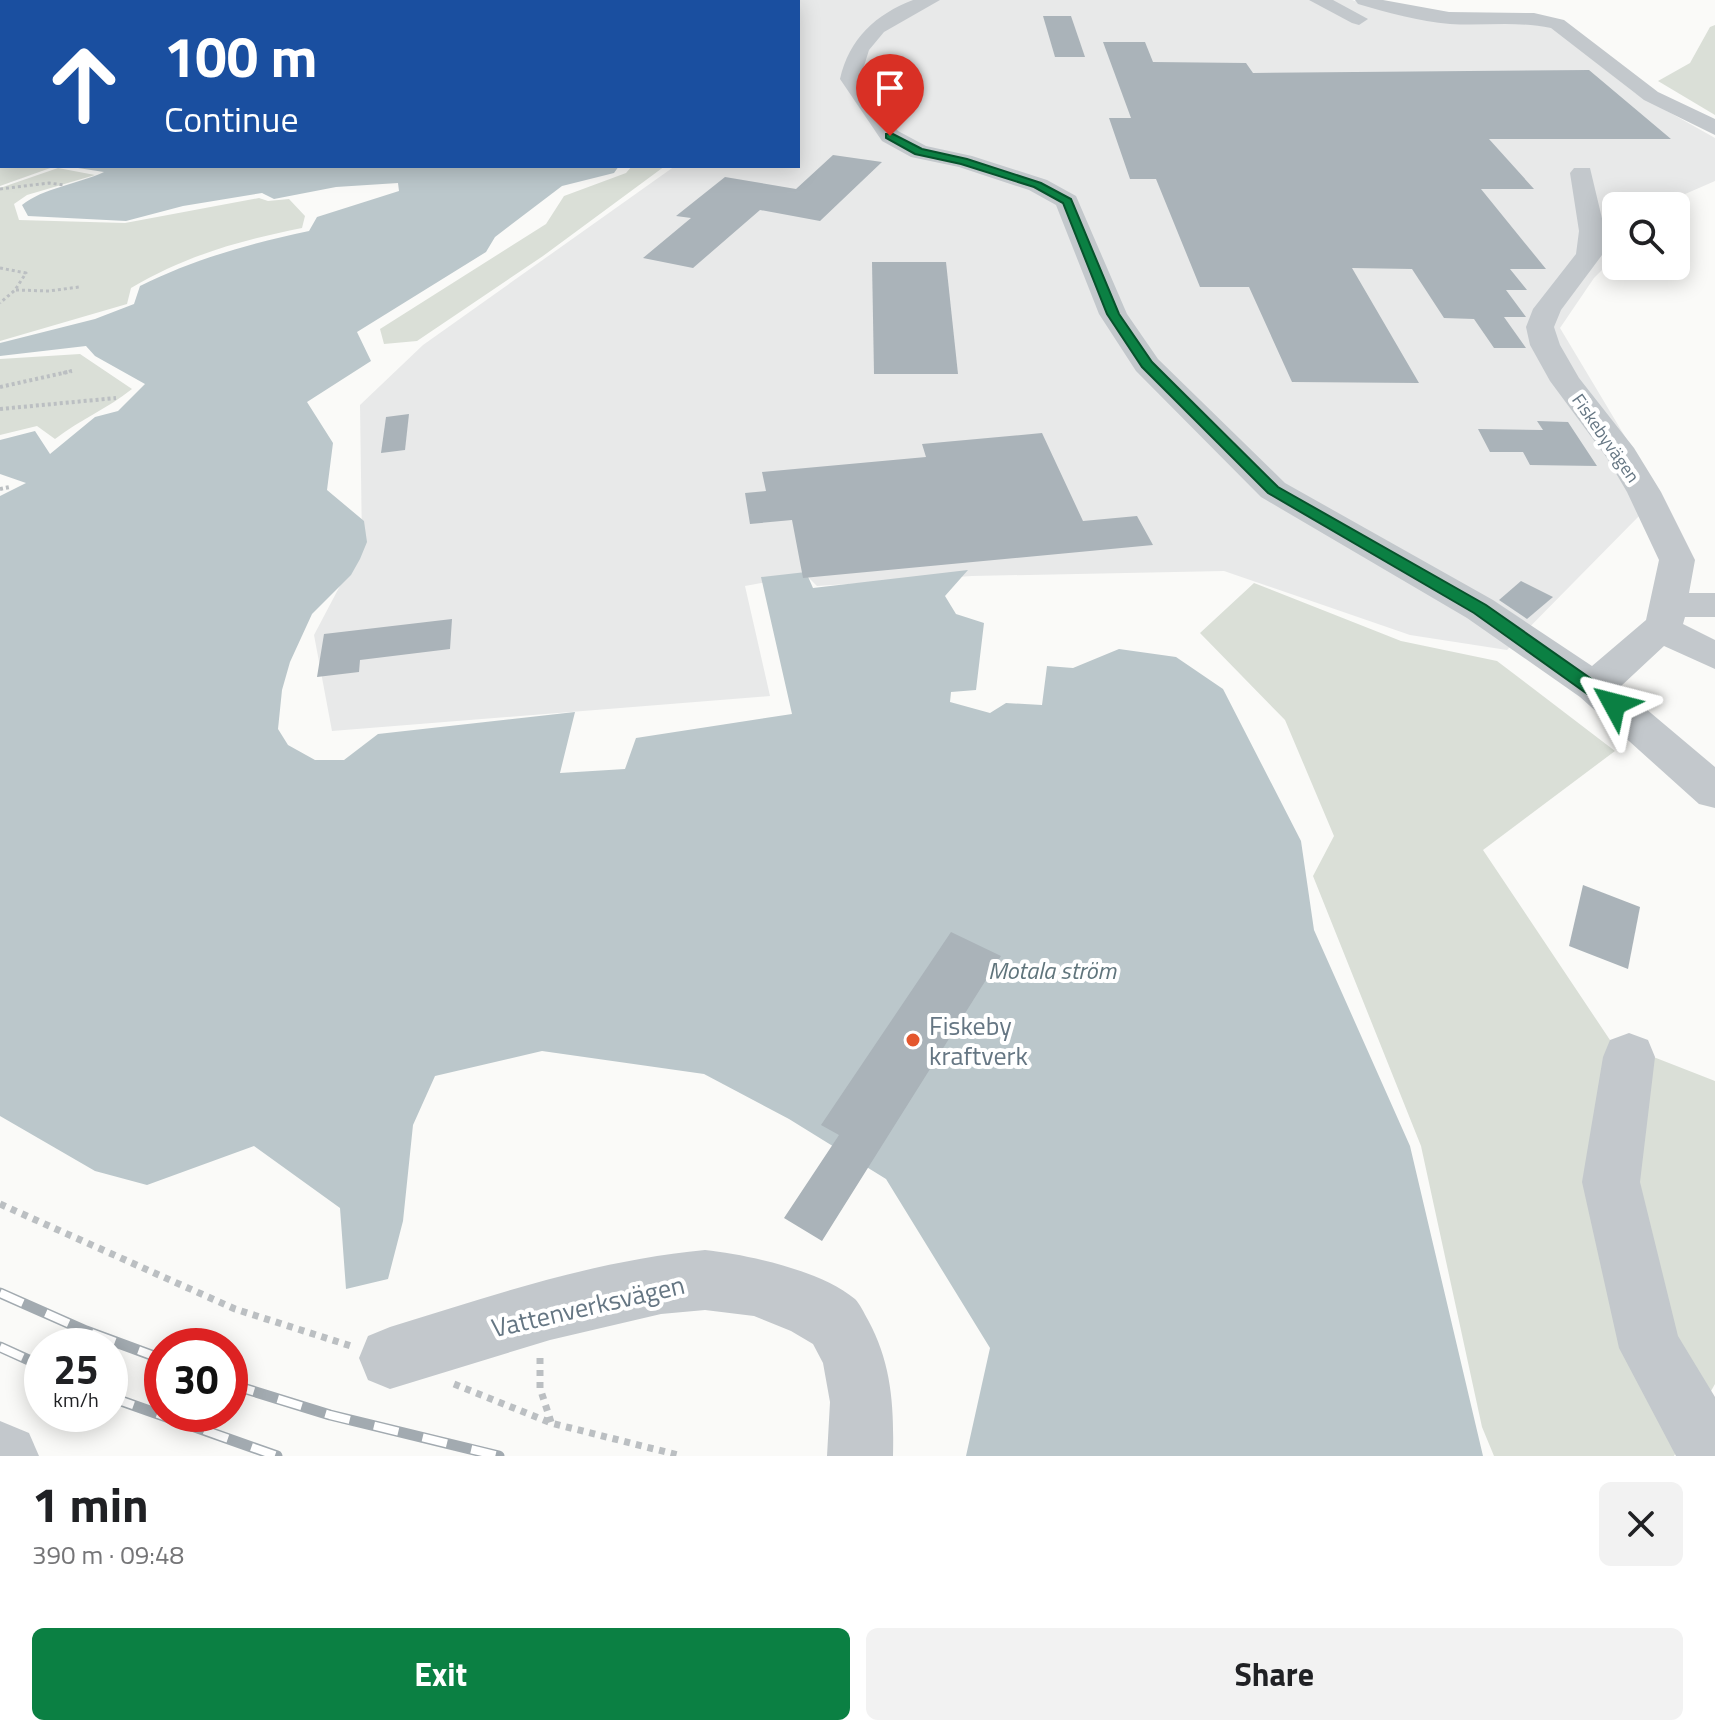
<!DOCTYPE html>
<meta charset="utf-8">
<style>
:root{--surface:#fff;--page:#f2f2f2;--text:#202124;--muted:#757577;--accent:#0b8043}
body{margin:0;font-family:"Titillium Web",sans-serif;background:var(--page);color:var(--text);height:100vh;display:flex;flex-direction:column;font-size:30px;white-space:nowrap}
*{box-sizing:border-box;margin:0}
p{font-size:26px;color:var(--muted)}
.icon{flex:none;width:44px;height:44px;fill:none;stroke:currentColor;stroke-width:2;stroke-linecap:round;stroke-linejoin:round}
.map{position:relative;height:1456px;overflow:hidden}
.sheet{display:flex;flex-direction:column;background:var(--surface);flex:1}
.sheet>*{flex:none}
.top-card{position:absolute;left:0px;top:0px;width:800px;height:168px;box-shadow:0 4px 20px #0003;background:#1a4fa0;color:#fff;overflow:hidden}
.fabs{position:absolute;left:1602px;top:192px;display:grid;gap:16px}
.fabs a{display:grid;place-items:center;width:88px;height:88px;border-radius:12px;background:var(--surface);box-shadow:0 4px 20px #0003;font-size:40px}
.speed{position:absolute;left:24px;top:1328px;display:flex;gap:16px;font-size:40px;font-weight:700;text-align:center}
.speed>*{display:grid;place-content:center;width:104px;height:104px;border-radius:50%;background:var(--surface);box-shadow:0 4px 20px #0003;line-height:1}
.speed small{font-size:20px;font-weight:400}
.speed .limit{border:12px solid #d22;background:#fff;color:#111}
.pin{position:absolute;display:grid;place-items:center;width:68px;height:68px;color:#fff;margin:-82px -34px;border-radius:50% 50% 50% 0;rotate:-45deg;box-shadow:0 0 8px #0007}
.pin .icon{rotate:45deg}
.me{position:absolute;width:88px;margin:-44px;rotate:308deg;stroke-linejoin:round;filter:drop-shadow(0 0 6px #0008)}
.turn{display:flex;align-items:center;gap:28px;height:168px;padding:0 32px;font-size:36px}
.turn .icon{width:104px;height:104px;stroke-width:2.5}
.turn b{display:block;font-size:56px;line-height:68px}
.round{display:grid;place-items:center;flex:none;width:84px;height:84px;border-radius:12px;background:var(--page)}
.headline{display:flex;align-items:center;justify-content:space-between;height:136px;padding:0 32px}
h1{font-size:48px;font-weight:700;line-height:60px}
.button{display:flex;gap:16px;margin-top:auto;padding:16px 32px}
.button a{flex:1;height:92px;border-radius:12px;background:var(--accent);color:#fff;font-size:32px;font-weight:700;line-height:92px;text-align:center}
.button a+a{background:var(--page);color:var(--text)}
.map>svg:first-child{display:block}
</style>
<div class="map">
<svg width="1715" height="1456" viewBox="0 0 1715 1456">
<rect width="100%" height="100%" fill="#fafaf8"/>
<path fill="#e8e9e9" d="M757,0h595l15,5 182,20 86,68 80,45v43l-39,17 -8,8h-52v50l-22,22 -34,50 109,182 -27,3 -135,137 -97,-15 -186,-64 -252,5 -155,10 -11,-11 -61,11 25,110 -438,35 -18,-96 48,-91 -2,-139 63,-60 252,-179h123v-164h-46z"/>
<g fill="#dadfd7">
<path d="M120,0l-118,2v164h54l-56,20v-185z"/>
<path d="M1715,25v90l-57,-34 32,-18 20,-36z"/>
<path d="M632,166h33l-122,90 -126,85 -33,3 -4,-15 166,-105 18,-28 62,-23z"/>
<path d="M58,168l37,7 -68,20 -13,9 5,16 106,3 134,-25 9,3 21,-2 16,17 -3,12c-63,13 -115,27 -171,60l-4,16 -127,37v-153z"/>
<path d="M80,354l52,35c-25,20 -51,30 -77,50l-18,-13 -37,9v-76z"/>
<path d="M1254,583l147,58 96,20 118,90 -132,99 127,190 105,41v303l-41,72h-180l-12,-29 -61,-281 -108,-270 21,-40 -49,-116 -85,-87z"/>
</g>
<g fill="#bbc7cb">
<path d="M176,0h464l1,2h-476z"/>
<path d="M65,166h554l-5,7 -52,13 -67,51 -9,15 -129,80 14,29 -64,41 26,41 -6,47 37,31 3,21 -7,17 -9,16 -39,39 -22,48 -8,28 -4,39 10,16 27,15h29l34,-26 197,-22 -15,61 65,-4 11,-31 156,-24 -31,-137 45,-5 7,16 155,-18 -23,26 11,18 28,9 -8,67 -25,2 -1,10 40,11 16,-10 36,2 5,-39 26,2 46,-19 57,8 47,32 78,152 13,89 96,216 73,310h-517l24,-108 -104,-169 -97,-60 -85,-45 -162,-23 -107,25 -22,49 -10,96 -15,58 -42,10 -6,-81 -86,-62 -107,39 -52,-14 -95,-55v-620l26,-13 -26,-9v-34l35,-9 15,23 45,-37 23,-6 27,-27 -50,-28 -9,-10 -86,10v-13l95,-24 39,-15 6,-18c54,-27 109,-42 169,-55l8,-14 82,-26 -1,-8 -62,4 -62,12 -12,-6 -79,13 -57,15 -98,-5 -6,-11c21,-17 56,-21 82,-33z"/>
</g>
<g fill="#aab3b9">
<path d="M1043,16h28l14,41h-30z"/>
<path d="M1103,42h42l8,20 93,1 7,10 336,-3 82,69h-182l45,50h-53l65,80h-36l17,21h-21l20,27h-22l22,31h-32l-20,-29 -30,-1 -32,-49 -60,-1 67,115 -127,-1 -43,-95h-49l-44,-108h-26l-21,-61h22z"/>
<path d="M833,155l49,7 -62,59 -60,-11 -67,58 -50,-10 48,-40 -15,-2 49,-39 71,12z"/>
<path d="M872,262h74l12,112h-84z"/>
<path d="M409,414l-4,36 -24,3 5,-36z"/>
<path d="M1537,421l31,1 29,44 -67,-1 -7,-13h-33l-12,-23 65,1z"/>
<path d="M1042,433l41,88 54,-5 16,29 -350,33 -11,-58 -42,4 -5,-31 21,-2 -4,-19 164,-15 -4,-13z"/>
<path d="M1521,581l32,16 -26,22 -28,-19z"/>
<path d="M452,619l-2,30 -90,11 -1,12 -42,5 7,-43z"/>
<path d="M1583,885l57,22 -12,62 -59,-23z"/>
<path d="M951,932l50,24 -179,285 -38,-23 55,-83 -18,-10z"/>
</g>
<g fill="none" stroke-linecap="round" stroke-linejoin="round">
<g stroke="#bbbfc2" stroke-width="3" stroke-dasharray="3 3" stroke-linecap="butt">
<path d="M0,189l49,-6 15,2"/>
<path d="M0,268l26,5 -11,17 -15,13"/>
<path d="M16,290l33,1 30,-4"/>
<path d="M63,373l11,-3"/>
</g>
<g stroke="#bbbfc2" stroke-width="4" stroke-dasharray="3 3" stroke-linecap="butt">
<path d="M0,387l72,-16"/>
<path d="M0,409l116,-11"/>
<path d="M0,489l10,-2"/>
</g>
<g stroke="#bbbfc2" stroke-width="7" stroke-dasharray="6 6" stroke-linecap="butt">
<path d="M0,1204l235,105 116,37"/>
<path d="M540,1358v30l11,34"/>
<path d="M454,1384l97,39 131,33"/>
</g>
<g fill="#c3c8cc" fill-rule="evenodd">
<path d="M913,0h27l-56,32 -15,18 -9,29 38,52 28,15 46,10 75,24 29,16 51,118 31,45 127,124 208,117 99,66 54,-46 13,-60 -32,-68 -20,-34 -57,-77 -20,-36 -4,-18 7,-18 43,-55 3,-23 -9,-58 4,-5h16l15,63 -3,24 -41,55 -7,17 6,18 19,33 55,70 27,44 34,68 -6,33h26v24h-30l-2,7 32,16v29l-51,-23 -44,41 95,80v41l-16,-4 -119,-107 -113,-79 -206,-121 -125,-126 -37,-57 -43,-109 -27,-15 -70,-23 -48,-10 -29,-16 -42,-62c9,-40 36,-65 73,-79z"/>
<path d="M1309,0h24l35,19 -9,6 -7,-2z"/>
<path d="M1355,0h28l66,12 85,1 30,7 94,72 57,27v16l-71,-35 -93,-72c-33,-7 -67,-2 -101,-4 -31,-3 -62,-11 -92,-20z"/>
<path d="M1629,1033l19,7 7,17 -15,125 38,154 37,61v59h-39l-57,-108 -37,-166 21,-125 7,-17z"/>
<path d="M705,1250c44,5 115,20 150,49 5,5 9,14 13,21 24,44 26,87 25,136h-66l3,-54 -7,-39 -10,-19 -22,-13 -37,-15 -49,-6 -44,4 -111,26 -160,49 -22,-9 -9,-22 9,-22 22,-9c103,-32 207,-67 315,-77z"/>
<path d="M0,1421l29,12 10,23h-39z"/>
</g>
<defs>
<g id="rail">
<path d="M0,1293l86,38 76,28"/>
<path d="M0,1347l42,19"/>
<path d="M230,1384l100,31 169,41"/>
<path d="M110,1397l167,59"/>
</g>
</defs>
<use href="#rail" stroke="#a2aab0" stroke-width="11"/>
<use href="#rail" stroke="#fff" stroke-width="8" stroke-dasharray="25" stroke-linecap="butt"/>
</g>
<path fill="#0b8043" stroke="#07532c" stroke-width="2" d="M886,134h7l29,15 45,10 74,24 30,16 48,115 33,48 126,125 208,118 134,94 3,5 -3,4h-13l-133,-95 -206,-120 -126,-126 -35,-53 -44,-111 -29,-16 -73,-23 -46,-10 -29,-16z"/>
<circle fill="#e4572e" stroke="#fff" stroke-width="3" cx="913" cy="1040" r="8"/>
<g text-anchor="middle" dominant-baseline="central" stroke-width="8" stroke-linejoin="round" paint-order="stroke">
<g font-size="18" fill="#657683" stroke="#fff">
<text transform="translate(1606 438) rotate(55)">Fiskebyvägen</text>
</g>
<g font-size="24" font-style="italic" fill="#60757c" stroke="#fff">
<text x="1052" y="970">Motala ström</text>
</g>
<g font-size="26" fill="#657683" stroke="#fff" text-anchor="start">
<text x="929" y="1025">Fiskeby<tspan x="929" dy="30">kraftverk</tspan></text>
</g>
<g font-size="26" fill="#657683" stroke="#fff">
<text transform="translate(588 1306) rotate(-13)">Vattenverksvägen</text>
</g>
</g>
</svg>
<div class="fabs">
<a><svg class="icon" aria-label="search" viewBox="0 0 24 24"><circle cx="10" cy="10" r="6"/><path d="M15 15l6 6"/></svg></a>
</div>
<div class="speed"><div>25<small>km/h</small></div><div class="limit">30</div></div>
<div class="pin" style="left:890px;top:136px;background:#d93025"><svg class="icon" aria-label="arrive" viewBox="0 0 24 24"><path d="M6 21V4h12l-3 4 3 4H6"/></svg></div>
<svg class="me" style="left:1614px;top:704px" viewBox="-20 -20 40 40"><path d="M0-17L14 15 0 8-14 15z" fill="#0b8043" stroke="#fff" stroke-width="4"/></svg>
<div class="top-card">
<div class="turn"><svg class="icon" aria-label="ahead" viewBox="0 0 24 24"><path d="M12 20V5M6 11l6-6 6 6"/></svg><div><b>100 m</b>Continue</div></div>
</div>
</div>
<section class="sheet">
<div class="headline"><div><h1>1 min</h1><p>390 m · 09:48</p></div><a class="round"><svg class="icon" aria-label="close" viewBox="0 0 24 24"><path d="M6 6l12 12M18 6L6 18"/></svg></a></div>
<div class="button"><a>Exit</a><a>Share</a></div>
</section>
